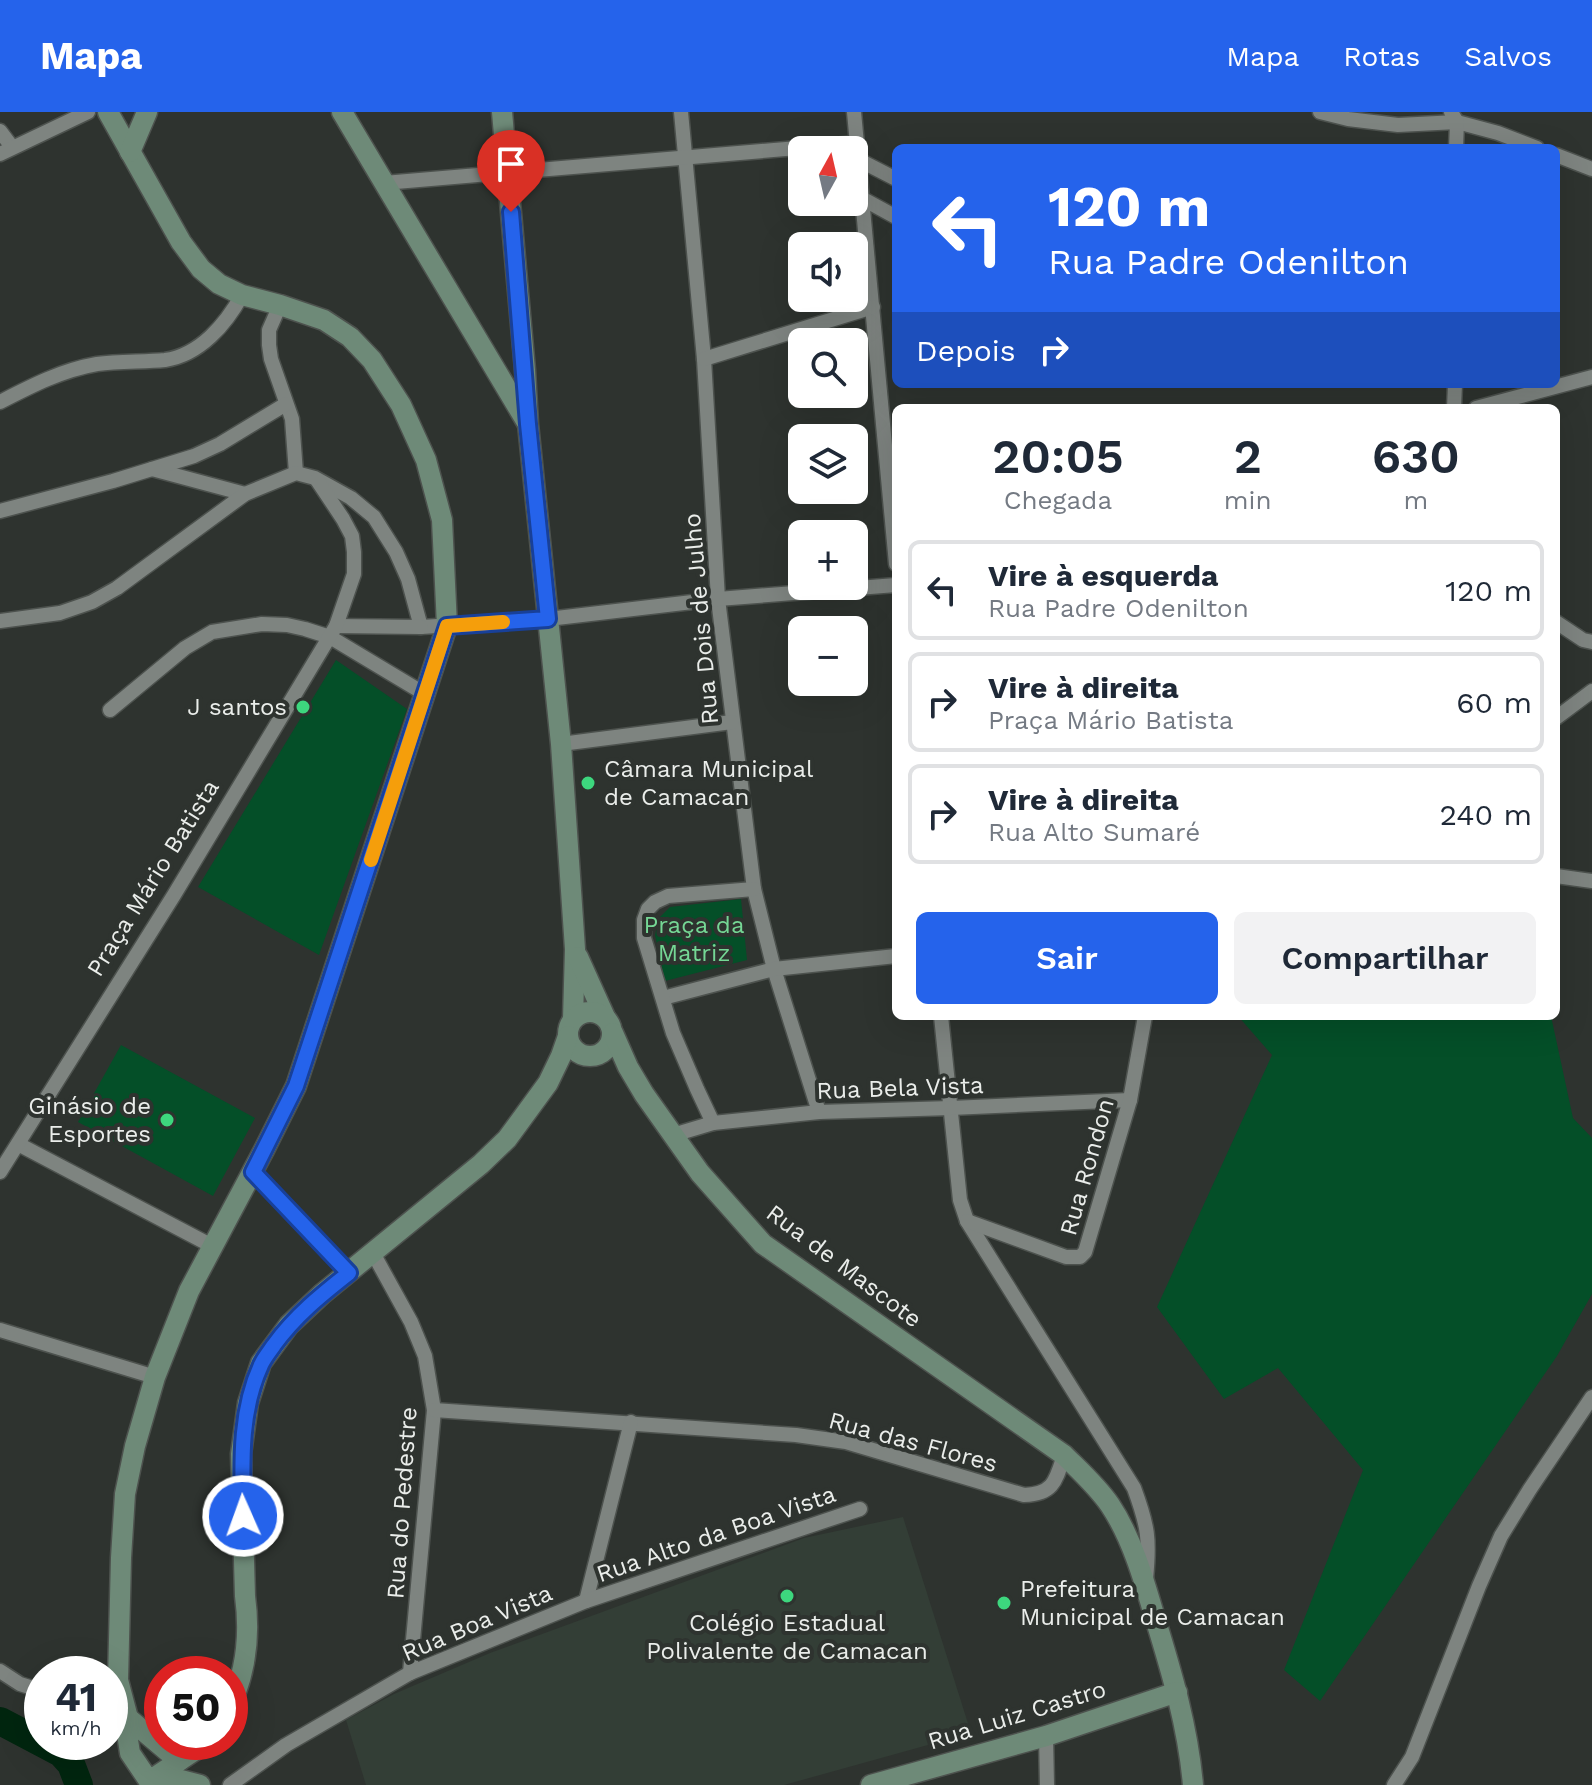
<!DOCTYPE html>
<html lang="pt">
<meta charset="utf-8">
<style>
:root{--surface:#fff;--page:#f2f2f3;--text:#1f2937;--muted:#747a83;--line:#e0e1e3;--accent:#2563eb}
body{margin:0;font-family:"Work Sans",sans-serif;background:var(--page);color:var(--text);height:100vh;display:flex;flex-direction:column;font-size:30px;white-space:nowrap}
*{box-sizing:border-box;margin:0}
p{font-size:26px;color:var(--muted)}
.icon{flex:none;width:44px;height:44px;fill:none;stroke:currentColor;stroke-width:2;stroke-linecap:round;stroke-linejoin:round}
.map{position:relative;flex:1;overflow:hidden}
.sheet{position:absolute;left:892px;top:292px;width:668px;height:616px;display:flex;flex-direction:column;background:var(--surface);border-radius:12px;box-shadow:0 8px 32px #0002}
.sheet>*{flex:none}
.banner{position:absolute;left:892px;top:32px;width:668px;height:244px;border-radius:12px;box-shadow:0 8px 32px #0002;background:#2563eb;color:#fff;overflow:hidden}
.needle{width:52px;rotate:8deg}
.buttons{position:absolute;left:788px;top:24px;display:grid;gap:16px}
.buttons a{display:grid;place-items:center;width:80px;height:80px;border-radius:12px;background:var(--surface);box-shadow:0 8px 32px #0002;font-size:40px}
.speed{position:absolute;left:24px;top:1544px;display:flex;gap:16px;font-size:40px;font-weight:700;text-align:center}
.speed>*{display:grid;place-content:center;width:104px;height:104px;border-radius:50%;background:var(--surface);box-shadow:0 8px 32px #0002;line-height:1}
.speed small{font-size:20px;font-weight:400}
.speed .limit{border:12px solid #d22;background:#fff;color:#111}
.pin{position:absolute;display:grid;place-items:center;width:68px;height:68px;color:#fff;margin:-82px -34px;border-radius:50% 50% 50% 0;rotate:-45deg;box-shadow:0 0 8px #0007}
.pin .icon{rotate:45deg}
.me{position:absolute;width:88px;margin:-44px;rotate:358deg;stroke-linejoin:round;filter:drop-shadow(0 0 6px #0008)}
.turn{display:flex;align-items:center;gap:28px;height:168px;padding:0 24px;font-size:36px}
.turn .icon{width:104px;height:104px;stroke-width:2.5}
.turn b{display:block;font-size:56px;line-height:68px}
.then{display:flex;align-items:center;height:76px;padding:0 24px;background:#0003;gap:16px;font-size:30px}
.eta{display:flex;justify-content:space-evenly;align-items:center;height:136px;text-align:center}
.eta b{font-size:48px;font-weight:600;line-height:56px}
.primary-button{display:flex;gap:16px;margin-top:auto;padding:16px 24px}
.primary-button a{flex:1;height:92px;border-radius:12px;background:var(--accent);color:#fff;font-size:32px;font-weight:600;line-height:92px;text-align:center}
.primary-button a+a{background:var(--page);color:var(--text)}
ul{padding:0;list-style:none}
li{display:flex;align-items:center;gap:24px;height:100px;margin:0 16px 12px;padding:0 8px;border:4px solid var(--line);border-radius:12px}
li div{flex:1}
li b{display:block;font-size:30px}
li em{font-style:normal}
header{display:flex;align-items:center;gap:48px;box-sizing:border-box;height:112px;padding:0 40px;background:var(--accent);color:#fff}
header strong{font-size:38px}
nav{display:flex;gap:44px;margin-inline-start:auto;font-size:28px}
.map>svg:first-child{display:block}
</style>
<header>
<strong>Mapa</strong>
<nav><a>Mapa</a><a>Rotas</a><a>Salvos</a></nav>
</header>
<div class="map">
<svg width="1592" height="1673" viewBox="0 0 1592 1673">
<rect width="100%" height="100%" fill="#2e332f"/>
<path fill="#333e36" d="M903,1405l68,216 -187,52h-418l-20,-65 48,-26 96,-41 314,-115z"/>
<g fill="#044f28">
<path d="M336,548l71,49 -88,246 -121,-68z"/>
<path d="M741,787l6,61 -82,21 -10,-46 4,-17 11,-11z"/>
<path d="M1238,904h313l22,102 19,20v156l-35,62 -237,345 -36,-31 79,-200 -85,-102 -54,31 -67,-92 115,-252z"/>
<path d="M121,933l134,73 -42,78 -135,-74z"/>
</g>
<g fill="none" stroke-linecap="round" stroke-linejoin="round">
<path stroke="#00260f" stroke-width="28" d="M0,1609l61,32 10,11 8,21"/>
<defs>
<g id="street">
<path d="M681,0l23,247 14,240 36,290 20,80 45,143"/>
<path d="M854,0l42,452"/>
<path d="M1320,0l28,7 50,6 59,-3 41,11 39,15"/>
<path d="M1451,0l6,10 -1,26"/>
<path d="M0,19l12,16"/>
<path d="M0,42l88,-42"/>
<path d="M1556,43l36,14"/>
<path d="M859,48l37,19"/>
<path d="M384,71l473,-40"/>
<path d="M863,87l33,18"/>
<path d="M280,193l-11,25v15l2,14 21,60 4,54"/>
<path d="M704,247l169,-52"/>
<path d="M0,290c31,-16 62,-32 97,-38 22,-3 46,-2 68,-4 35,-5 61,-36 77,-65"/>
<path d="M1454,296l1,-24"/>
<path d="M1476,296l116,-31"/>
<path d="M152,357l93,25"/>
<path d="M0,399l113,-30 81,-25 26,-12 66,-40"/>
<path d="M0,509l60,-8 32,-11 25,-14 128,-94 51,-21 19,5 36,20 23,19 22,35 12,27 13,48 127,-8 170,-20 178,-14"/>
<path d="M1556,510l27,18 9,2"/>
<path d="M336,514l85,1"/>
<path d="M110,598l75,-62 27,-16 50,-8 25,1 18,4 25,8 95,57"/>
<path d="M1556,606l36,-27"/>
<path d="M561,632l171,-22"/>
<path d="M1556,764l36,5"/>
<path d="M663,886l111,-29 122,-13"/>
<path d="M941,904l19,184 7,21 167,267c14,38 16,51 12,91"/>
<path d="M713,1011l-16,-34 -24,-56 -29,-95v-18l4,-11 7,-7 13,-6 86,-7"/>
<path d="M673,1023l40,-12 106,-11 132,-4 179,-8"/>
<path d="M18,1032l196,103"/>
<path d="M0,1060l174,-277 162,-269 18,-52v-22l-2,-16 -9,-17 -26,-39"/>
<path d="M253,1060l96,101"/>
<path d="M967,1109l99,36h14l5,-5 45,-152 15,-84"/>
<path d="M373,1141l38,69 14,34 9,54 -24,263"/>
<path d="M0,1218l155,47"/>
<path d="M434,1298l362,25 50,7 178,53c30,-1 32,-15 40,-40"/>
<path d="M586,1489l45,-179"/>
<path d="M0,1559l20,13 22,7"/>
<path d="M1046,1624l1,49"/>
<path d="M230,1673l56,-40 124,-72 176,-72 274,-92"/>
<path d="M1394,1673l18,-28 67,-171 22,-50 29,-47 62,-92"/>
</g>
<g id="secondary">
<path d="M108,0l73,130 20,27 18,15 23,11 38,10 44,15 26,17 22,23 29,45 25,55 16,60 5,106 -151,460 -32,64 -75,141 -34,86 -20,69 -10,48 -4,64 -3,122 10,38v22l2,13 19,28 48,-32 7,-7"/>
<path d="M342,0l184,309"/>
<path d="M502,0l23,258 3,54 33,320 14,205 -2,70"/>
<path d="M130,40l17,-40"/>
<path d="M578,845l27,60"/>
<circle cx="590" cy="922" r="22"/>
<path d="M613,921l15,34 16,27 56,79 63,71 301,211c16,16 33,31 46,50 22,33 34,75 45,113 17,55 33,110 38,167"/>
<path d="M230,1594c16,-34 20,-73 15,-110l-4,-142 7,-51 13,-40 28,-38 33,-31 159,-130 26,-25 41,-56 13,-27 7,-20"/>
<path d="M128,1606l51,43"/>
<path d="M149,1669l28,-2 23,6"/>
<path d="M871,1673l175,-49 131,-44"/>
</g>
</defs>
<use href="#street" stroke="#4d524e" stroke-width="17"/>
<use href="#secondary" stroke="#4d524e" stroke-width="23"/>
<use href="#street" stroke="#7e8480" stroke-width="14"/>
<use href="#secondary" stroke="#6e8a78" stroke-width="20"/>
</g>
<g fill="none" stroke-linecap="round" stroke-linejoin="round">
<defs>
<path id="route" d="M243,1404c-1,-51 -4,-103 18,-151 3,-7 9,-14 13,-20 21,-29 47,-50 75,-72l-96,-101 43,-86 151,-460 101,-7 -20,-195 -17,-212"/>
</defs>
<use href="#route" stroke="#184099" stroke-width="20"/>
<use href="#route" stroke="#2563eb" stroke-width="14"/>
<path stroke="#f59e0b" stroke-width="14" d="M371,748l76,-234 56,-4"/>
</g>
<g fill="#3dd77e" stroke="#2e332f" stroke-width="3">
<circle cx="303" cy="595" r="8"/>
<circle cx="588" cy="671" r="8"/>
<circle cx="167" cy="1008" r="8"/>
<circle cx="787" cy="1484" r="8"/>
<circle cx="1004" cy="1491" r="8"/>
</g>
<g text-anchor="middle" dominant-baseline="central" stroke-width="8" stroke-linejoin="round" paint-order="stroke">
<g font-size="24" fill="#eaedea" stroke="#2e332f">
<text transform="translate(701 507) rotate(-95)">Rua Dois de Julho</text>
<text transform="translate(153 766) rotate(-58)">Praça Mário Batista</text>
<text transform="translate(900 976) rotate(-2)">Rua Bela Vista</text>
<text transform="translate(1087 1055) rotate(-74)">Rua Rondon</text>
<text transform="translate(844 1154) rotate(37)">Rua de Mascote</text>
<text transform="translate(913 1330) rotate(15)">Rua das Flores</text>
<text transform="translate(402 1391) rotate(-86)">Rua do Pedestre</text>
<text transform="translate(716 1422) rotate(-19)">Rua Alto da Boa Vista</text>
<text transform="translate(477 1511) rotate(-23)">Rua Boa Vista</text>
<text transform="translate(1017 1603) rotate(-17)">Rua Luiz Castro</text>
</g>
<g font-size="24" fill="#eaedea" stroke="#2e332f" text-anchor="end">
<text x="287" y="595">J santos</text>
<text x="604" y="657" text-anchor="start">Câmara Municipal<tspan x="604" dy="28">de Camacan</tspan></text>
<text x="151" y="994">Ginásio de<tspan x="151" dy="28">Esportes</tspan></text>
<text x="1020" y="1477" text-anchor="start">Prefeitura<tspan x="1020" dy="28">Municipal de Camacan</tspan></text>
<text x="787" y="1511" text-anchor="middle">Colégio Estadual<tspan x="787" dy="28">Polivalente de Camacan</tspan></text>
</g>
<g font-size="24" fill="#75d795" stroke="#2e332f">
<text x="694" y="813">Praça da<tspan x="694" dy="28">Matriz</tspan></text>
</g>
</g>
</svg>
<div class="buttons">
<a><svg class="needle" viewBox="-14 -14 28 28"><path d="M0-13l5 13h-10z" fill="#e53935"/><path d="M0 13l5-13h-10z" fill="#747a83"/></svg></a>
<a><svg class="icon" aria-label="sound" viewBox="0 0 24 24"><path d="M4 9h4l5-4v14l-5-4H4zM17 9q2 3 0 6"/></svg></a>
<a><svg class="icon" aria-label="search" viewBox="0 0 24 24"><circle cx="10" cy="10" r="6"/><path d="M15 15l6 6"/></svg></a>
<a><svg class="icon" aria-label="layers" viewBox="0 0 24 24"><path d="M12 4l9 5-9 5-9-5zM3 14l9 5 9-5"/></svg></a>
<a>+</a>
<a>−</a>
</div>
<div class="speed"><div>41<small>km/h</small></div><div class="limit">50</div></div>
<div class="pin" style="left:511px;top:100px;background:#d93025"><svg class="icon" aria-label="arrive" viewBox="0 0 24 24"><path d="M6 21V4h12l-3 4 3 4H6"/></svg></div>
<svg class="me" style="left:243px;top:1404px" viewBox="-20 -20 40 40"><circle r="17" fill="#2563eb" stroke="#fff" stroke-width="3"/><path d="M0-11L8 9 0 5-8 9z" fill="#fff"/></svg>
<div class="banner">
<div class="turn"><svg class="icon" aria-label="left" viewBox="0 0 24 24"><path d="M17 20v-9H6M10 6l-5 5 5 5"/></svg><div><b>120 m</b>Rua Padre Odenilton</div></div>
<div class="then">Depois<svg class="icon" aria-label="right" viewBox="0 0 24 24"><path d="M7 20v-9h11M14 6l5 5-5 5"/></svg></div>
</div>
<section class="sheet">
<div class="eta">
<div><b>20:05</b><p>Chegada</p></div>
<div><b>2</b><p>min</p></div>
<div><b>630</b><p>m</p></div>
</div>
<ul>
<li><svg class="icon" aria-label="left" viewBox="0 0 24 24"><path d="M17 20v-9H6M10 6l-5 5 5 5"/></svg><div><b>Vire à esquerda</b><p>Rua Padre Odenilton</p></div><em>120 m</em></li>
<li><svg class="icon" aria-label="right" viewBox="0 0 24 24"><path d="M7 20v-9h11M14 6l5 5-5 5"/></svg><div><b>Vire à direita</b><p>Praça Mário Batista</p></div><em>60 m</em></li>
<li><svg class="icon" aria-label="right" viewBox="0 0 24 24"><path d="M7 20v-9h11M14 6l5 5-5 5"/></svg><div><b>Vire à direita</b><p>Rua Alto Sumaré</p></div><em>240 m</em></li>
</ul>
<div class="primary-button"><a>Sair</a><a>Compartilhar</a></div>
</section>
</div>
